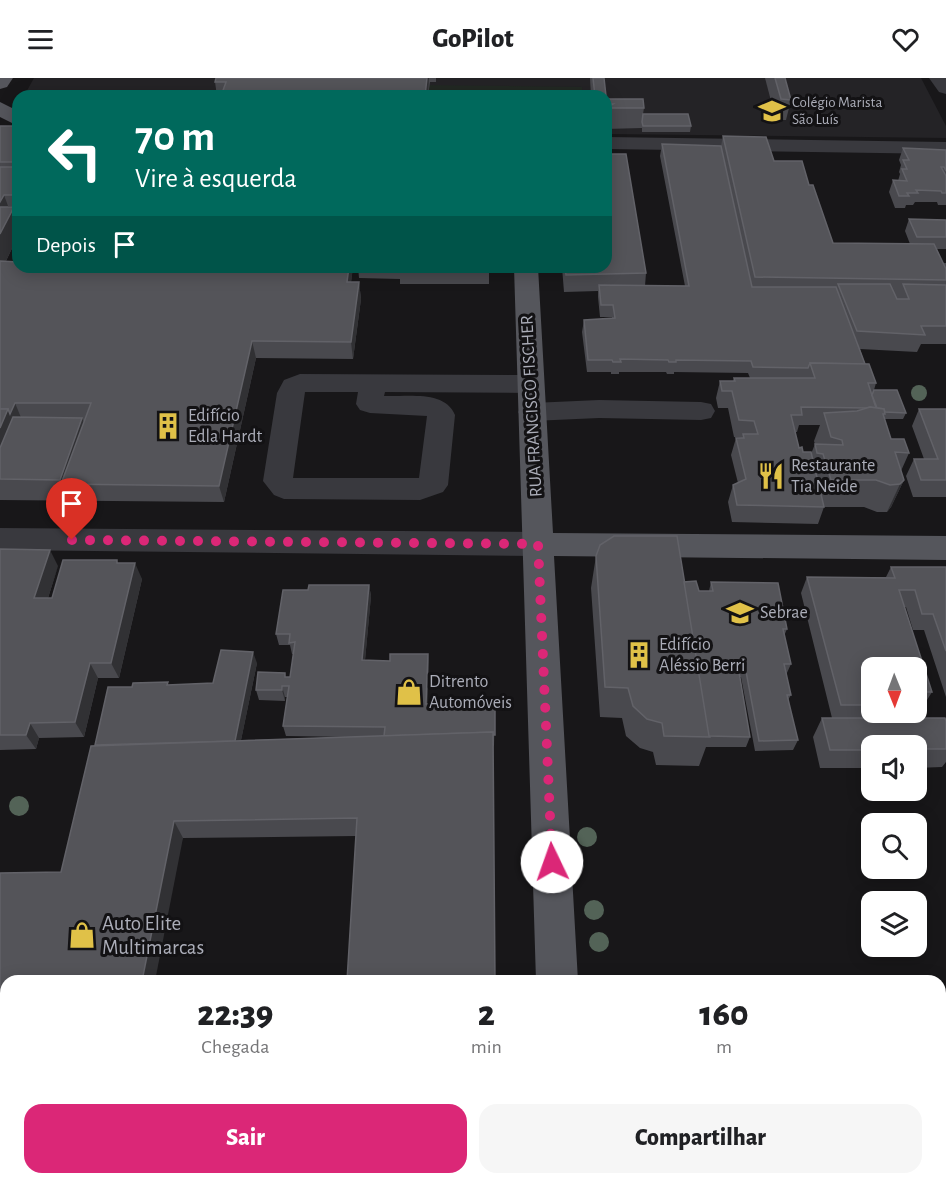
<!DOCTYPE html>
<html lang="pt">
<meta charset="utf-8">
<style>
:root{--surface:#fff;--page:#f6f6f6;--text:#202124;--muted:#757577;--accent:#db2777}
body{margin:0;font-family:"Alegreya Sans",sans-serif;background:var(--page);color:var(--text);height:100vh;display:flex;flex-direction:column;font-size:22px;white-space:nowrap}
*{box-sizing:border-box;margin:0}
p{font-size:20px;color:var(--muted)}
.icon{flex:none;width:33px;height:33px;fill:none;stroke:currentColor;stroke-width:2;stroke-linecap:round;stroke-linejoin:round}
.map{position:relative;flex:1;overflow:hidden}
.sheet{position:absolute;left:0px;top:897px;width:946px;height:210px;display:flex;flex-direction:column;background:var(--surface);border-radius:18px 18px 0 0;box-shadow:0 3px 15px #0003}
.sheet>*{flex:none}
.guide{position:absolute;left:12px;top:12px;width:600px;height:183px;border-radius:18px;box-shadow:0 3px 15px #0003;background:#00695c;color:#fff;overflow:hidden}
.needle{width:39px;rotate:179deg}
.buttons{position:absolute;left:861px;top:579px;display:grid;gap:12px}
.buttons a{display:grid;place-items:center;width:66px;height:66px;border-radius:12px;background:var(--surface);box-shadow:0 3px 15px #0003;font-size:30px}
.pin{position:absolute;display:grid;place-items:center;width:51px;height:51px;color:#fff;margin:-62px -26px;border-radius:50% 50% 50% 0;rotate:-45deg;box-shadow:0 0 6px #0007}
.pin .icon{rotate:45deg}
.me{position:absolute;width:66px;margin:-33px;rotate:357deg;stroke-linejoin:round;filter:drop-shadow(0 0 4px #0008)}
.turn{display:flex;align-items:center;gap:21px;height:126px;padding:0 24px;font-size:27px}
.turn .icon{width:78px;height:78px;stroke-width:2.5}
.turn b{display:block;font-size:42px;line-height:51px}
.then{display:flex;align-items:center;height:57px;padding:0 24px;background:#0003;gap:12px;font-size:22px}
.eta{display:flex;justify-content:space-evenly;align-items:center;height:102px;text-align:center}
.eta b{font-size:36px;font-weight:800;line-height:42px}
.button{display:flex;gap:12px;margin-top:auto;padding:12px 24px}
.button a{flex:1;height:69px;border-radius:18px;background:var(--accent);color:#fff;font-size:24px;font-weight:800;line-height:69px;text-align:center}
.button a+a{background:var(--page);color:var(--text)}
header{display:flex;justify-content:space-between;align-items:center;height:78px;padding:0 24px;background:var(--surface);font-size:27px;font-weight:800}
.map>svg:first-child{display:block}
</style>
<header><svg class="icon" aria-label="menu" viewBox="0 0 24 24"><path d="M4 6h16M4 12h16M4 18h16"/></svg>GoPilot<svg class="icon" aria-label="heart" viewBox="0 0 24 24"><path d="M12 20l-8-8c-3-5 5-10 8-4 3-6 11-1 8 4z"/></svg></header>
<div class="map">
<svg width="946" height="1107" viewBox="0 0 946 1107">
<rect width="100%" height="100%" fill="#181719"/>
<path fill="#242326" d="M34,0h887l25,48v12l-340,-4v-38h-582z"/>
<path fill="#222923" d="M429,7l153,2 1,9h-155z"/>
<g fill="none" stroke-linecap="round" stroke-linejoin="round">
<g fill="#39393e" fill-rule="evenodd">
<path d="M929,0h17v16l-7,-2z"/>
<path d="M606,59l340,5v12l-340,-5z"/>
<path d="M300,296l231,1 10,3 3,6 -3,6 -10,3 -146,-1 -1,4c23,1 61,-6 71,19l-7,70 -5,7 -23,8 -136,-1 -10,-4 -11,-14 14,-88 7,-13zM305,314h53l-2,12 4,6 10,3 57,3 -8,62h-126z"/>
<path d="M599,322l102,2 10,2 4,7 -4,7 -10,2 -102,-2 -67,3 -10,-2 -4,-7 4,-7 10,-2z"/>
<path d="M0,450l538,4 11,4 4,8 -4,8 -11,4 -538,-6z"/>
</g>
<g fill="#55565c" fill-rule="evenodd">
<path d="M0,0h13l-6,9 -7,2z"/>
<path d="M0,24l18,9v15l-18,-9z"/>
<path d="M514,189h24l15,266 393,3v24l-392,-4 24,425h-42z"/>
<path d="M543,1101h46l1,6h-46z"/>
</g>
</g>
<g fill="#536357">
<circle cx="919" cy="315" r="8"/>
<circle cx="19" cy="728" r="10"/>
<circle cx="587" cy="759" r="10"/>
<circle cx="594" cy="832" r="10"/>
<circle cx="599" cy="864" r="10"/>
</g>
<g fill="#49494e" fill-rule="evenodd">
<path d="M216,0h220v4h-6l-2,14h-211l-2,-14z"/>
<path d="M590,0h14l2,18h-15z"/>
<path d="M765,0h20l6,22 -5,20h-10z"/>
<path d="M606,20v1l38,9 -1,6 48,12 -1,6h-48v-4l-36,1z"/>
<path d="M0,48h18v81l-10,-1v1l10,12v17l-12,25 12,6h335l-2,15h8l2,17 -8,60 -97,-1 -32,144 -224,-2z"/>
<path d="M723,58l51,25 35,24 24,58 77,1 -5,-13 4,-12 37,1v29h-9l6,14h3v81h-25l-4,8 -57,-3 5,15 11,19 -2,7 32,23 -3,6h-19l7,20 18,14 -8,18 3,9 -13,27 -4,5h-10l-13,-5h-40l-6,17 -86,-2 -4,-20 5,-17 5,-2 -7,-28 5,-17h6l-8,-1 -6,-29h-10l-2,-10 4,-17h13l1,-3h16l-2,-5 -74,-1v2h-7l-1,-2h-47v2h-8v-2h-24l-5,-40 2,-12 28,-2v-1h-12l-2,-20v-6l-34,1 -2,-25h44l4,-113 36,119 -1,13h40l-25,-130 2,-12 59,2zM799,347h21l-6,16 1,3 -4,10 -8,-2 -4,-4 -4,-16h2z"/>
<path d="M903,70l43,2v55h-8l-1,-3h-22l-2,3h-7l-1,3h-10l-6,-16 4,-12 5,1 2,-7 -1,-2 2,-7 -2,-5z"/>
<path d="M358,189h131v17h-89v-5l-41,-1z"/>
<path d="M919,331h27v88h-33l-7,-21 8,-17h10l-12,-33z"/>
<path d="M596,478l88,26 15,9h10l2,-9 76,47 -3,7 7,28 -5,11 5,20 -3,5 10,40 -5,10 -38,1 -14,-74h-1l10,60 -4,10h-40l-7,19 -43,-1 -3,-13 -13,-4 -14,-12 -4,-18 -22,-1 -9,-129z"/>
<path d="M119,485l23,16 -23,99h-21l-14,59 -45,1 -3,11 -36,1v-15l58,-169 -10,32h4z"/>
<path d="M891,489h55v130l-22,-67h-11l-7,-23h-2l28,85 -10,16h-6v-40h-44v44h11l-1,3h-15l-2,3 81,3v41l-4,5 -26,1v-22h-44v22h-52l-7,-31 9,-19h10l-31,-125 6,-16h79z"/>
<path d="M369,507l2,11 -6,64 25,1 38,-7 1,11 -2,39 68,-2 -1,44 -138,90 -173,2 -177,341 -6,6 61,-313 34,-127 74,-60 44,-2 44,-20 -16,77 107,-3 -62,-1 -3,-10 4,-29h-2v4l-26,-1 -3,-10 30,-13h4l4,-23h-2l-2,-9h-11l-3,-11 32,-44z"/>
<path d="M888,634h22l-2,2 -19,1z"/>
</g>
<g fill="#313134">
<path d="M427,0h2l-1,18h-3z"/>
<path d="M18,109v18l-4,-10z"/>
<path d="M4,117l4,11 -8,16v-20z"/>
<path d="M14,129l4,12v17l-18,37v-39z"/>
<path d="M349,189h4l-4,32 -2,-17z"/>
<path d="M359,204l2,17 -8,60 -2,-17z"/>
<path d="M252,263l4,17 -32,144 -5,-16z"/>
<path d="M15,325l7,17 -4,11 -8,-17z"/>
<path d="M8,331l10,22 -18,30v-33z"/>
<path d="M82,340l9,21 -30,45 -1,-4z"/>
<path d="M904,402l-13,27 -4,5 13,-28z"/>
<path d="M50,472l8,16 -15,48 -9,-16z"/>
<path d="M135,485l7,16 -23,99 -8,-15z"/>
<path d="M369,507l2,11 -7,75 -2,-11z"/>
<path d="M253,574l4,11 -19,92 -4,-10z"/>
<path d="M428,576l1,11 -2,50 -1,-11z"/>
<path d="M90,585l8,15 -14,59 -9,-15z"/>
<path d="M282,608l3,11v4l-3,-11z"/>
<path d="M30,645l9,15 -3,11 -10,-14z"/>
<path d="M174,743l9,17 -28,143h-13z"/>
</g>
<g fill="#545459" stroke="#626268" stroke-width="1.5">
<path d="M216,0h211l-2,18h-204l5,-14h-11z"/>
<path d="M593,0h11l2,18h-11z"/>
<path d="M775,0h10l6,22 -10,-1z"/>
<path d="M606,20v1h37l1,9h-38l7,-4h-7z"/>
<path d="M643,36h45l3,12h-48l-1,-4z"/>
<rect x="0" y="48" width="18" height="36"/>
<path d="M723,58l43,1 8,24h28l7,24h4l20,58 101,1 12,25v11l-191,-3z"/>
<path d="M606,60h1l3,16h16l20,119 -80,2 -1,-8h41z"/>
<path d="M662,66l59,2 31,141h84l29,77 -55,-1 -2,5 -55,-1 -2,-6 -75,-1v2h-7l-1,-2 -48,-1 1,3h-8l-1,-2h-24l-4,-40 31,-2 -2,-13h-12l-2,-20 90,1z"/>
<path d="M903,70l43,2v21l-2,-4h-3l5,9v17h-4l-1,-2 -25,-1 2,3h-11l2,3h-10l-6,-16 14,1 -5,-12h5l-4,-9h6z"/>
<path d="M0,89h18v20l-4,8h-10l-4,7z"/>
<path d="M0,129h14l-14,27z"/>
<path d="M909,141l37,1v17h-29z"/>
<path d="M0,183l18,1v5h331l-2,15h12l-8,60 -99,-1 -33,145 -158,-2 30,-81h-76l-5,11 -2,-5h-8z"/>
<path d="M838,206h52l7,15h12l-6,-15 43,1v41h-25l4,9 -68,-4z"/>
<path d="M810,285l59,1 7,19h-8l8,25 -6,-1 -4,1 -65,-1 1,8h-11l8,33 3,-1 1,5h8l13,55 -87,-2 -4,-20 13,-6 -10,-41h8l-1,-4h15l-4,-13 -15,-1 -7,-29h-10l-2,-10h15l-1,-3h81z"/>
<path d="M874,312h23l9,23 -21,-1 -1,-3 -7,-1 -5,-13z"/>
<path d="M870,329l14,2 1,5h-2l8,25h13l5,14 -14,-1 9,28 -4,4 -10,1 -14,-5h-45l-8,-26 -6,-1 -2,-9 28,1 -1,-5 -11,-3 -7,-24 33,-2z"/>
<path d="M0,331h8l-8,19z"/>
<path d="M919,331h27v71h-25l-7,-21h24z"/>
<path d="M13,339l69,1 -22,62 -60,-1v-31z"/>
<path d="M614,458h63l33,201 -46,-1 -2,-13 -15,-4 -14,-13 -5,-18 -23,-1 -9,-131 4,-11z"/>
<path d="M0,471l50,1 -16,48h18l11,-38h54v3h18l-24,100h-21l-15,59 -45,1 -4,12h-26z"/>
<path d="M891,489h55v84l-13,-37h-11l-7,-24h-16l33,102h-16v-24h-44v32h-2l2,5h-31l-34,-128 88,1z"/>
<path d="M696,503l3,10h14l-2,-9 67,1 9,46h-4l8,35h-7l7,31h-4l11,45 -39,1 -14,-75h-7l12,71 -41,-1 -25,-154z"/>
<path d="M309,507h60l-7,75 28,1v-7h38l-2,50 69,-2v33h-2v-3l-109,4 1,-9 -102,-1 6,-40h-7v4h-26l2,-18 27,1v4h5l5,-35 -6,1 1,-9h-14l7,-44h25z"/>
<path d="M221,572l32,2 -18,89 -140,4 13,-58h24l1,-4 35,-1 -1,3 46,-2z"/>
<path d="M822,640h123l1,3v28h-30v-3h-44v4h-42z"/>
<path d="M493,654l2,249h-148l10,-163 -183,3 -32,160h-136v198h495v6h-501v-312l61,-1 30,-126z"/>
</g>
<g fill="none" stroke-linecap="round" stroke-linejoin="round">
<path stroke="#db2777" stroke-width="10" stroke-dasharray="0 18" d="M72,462l466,4 14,318"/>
</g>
<defs>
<symbol id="school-bare" viewBox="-9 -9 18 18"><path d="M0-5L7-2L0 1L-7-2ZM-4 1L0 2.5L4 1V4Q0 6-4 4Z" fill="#e0c148" stroke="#131214" stroke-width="2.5" paint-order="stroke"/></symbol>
<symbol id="building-bare" viewBox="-9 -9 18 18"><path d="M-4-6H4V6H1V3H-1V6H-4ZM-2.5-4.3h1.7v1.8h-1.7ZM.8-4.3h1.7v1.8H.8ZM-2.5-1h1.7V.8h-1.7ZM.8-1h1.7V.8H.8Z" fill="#e0c148" stroke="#131214" stroke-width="2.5" paint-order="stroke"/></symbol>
<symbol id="restaurant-bare" viewBox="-9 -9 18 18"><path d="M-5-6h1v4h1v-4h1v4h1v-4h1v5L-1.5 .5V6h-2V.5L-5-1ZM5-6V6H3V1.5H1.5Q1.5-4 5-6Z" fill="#e0c148" stroke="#131214" stroke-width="2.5" paint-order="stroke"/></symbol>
<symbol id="university-bare" viewBox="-9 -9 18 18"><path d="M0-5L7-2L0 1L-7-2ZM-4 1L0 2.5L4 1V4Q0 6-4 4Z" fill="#e0c148" stroke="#131214" stroke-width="2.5" paint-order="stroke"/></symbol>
<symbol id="shop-bare" viewBox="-9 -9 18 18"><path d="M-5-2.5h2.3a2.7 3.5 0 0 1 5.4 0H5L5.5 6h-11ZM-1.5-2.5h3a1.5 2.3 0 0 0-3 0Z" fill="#e0c148" stroke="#131214" stroke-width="2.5" paint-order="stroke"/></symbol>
</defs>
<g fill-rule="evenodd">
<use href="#school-bare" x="753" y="14" width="38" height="38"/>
<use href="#building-bare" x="149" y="329" width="38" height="38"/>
<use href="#restaurant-bare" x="752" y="379" width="38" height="38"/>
<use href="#university-bare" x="721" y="516" width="38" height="38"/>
<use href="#building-bare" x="620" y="558" width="38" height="38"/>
<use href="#shop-bare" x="390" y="595" width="38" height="38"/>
<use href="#shop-bare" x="63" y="838" width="38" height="38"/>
</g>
<g text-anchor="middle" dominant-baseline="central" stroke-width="6" stroke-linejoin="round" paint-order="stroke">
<g font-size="15" fill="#abadb8" stroke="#131214" text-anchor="start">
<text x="792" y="24">Colégio Marista<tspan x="792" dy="17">São Luís</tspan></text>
</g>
<g font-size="18" fill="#abadb8" stroke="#131214">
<text transform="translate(532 328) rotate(-93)">RUA FRANCISCO FISCHER</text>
</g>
<g font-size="18" fill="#abadb8" stroke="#131214" text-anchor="start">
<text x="188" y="338">Edifício<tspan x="188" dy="21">Edla Hardt</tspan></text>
<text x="791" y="388">Restaurante<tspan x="791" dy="21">Tia Neide</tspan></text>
<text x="760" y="535">Sebrae</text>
<text x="659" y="567">Edifício<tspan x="659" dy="21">Aléssio Berri</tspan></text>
<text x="429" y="604">Ditrento<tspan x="429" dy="21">Automóveis</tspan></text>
</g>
<g font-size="21" fill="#abadb8" stroke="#131214" text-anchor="start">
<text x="102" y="845">Auto Elite<tspan x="102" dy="24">Multimarcas</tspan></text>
</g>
</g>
</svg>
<div class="buttons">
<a><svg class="needle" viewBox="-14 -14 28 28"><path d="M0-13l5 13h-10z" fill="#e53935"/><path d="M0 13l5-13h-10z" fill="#757577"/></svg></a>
<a><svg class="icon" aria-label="sound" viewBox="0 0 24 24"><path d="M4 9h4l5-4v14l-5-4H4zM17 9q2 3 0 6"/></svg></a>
<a><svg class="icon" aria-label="search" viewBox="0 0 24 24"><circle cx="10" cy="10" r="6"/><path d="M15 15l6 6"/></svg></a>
<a><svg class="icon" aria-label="layers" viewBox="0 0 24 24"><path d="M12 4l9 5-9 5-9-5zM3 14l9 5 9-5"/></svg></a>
</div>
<div class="pin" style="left:72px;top:462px;background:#d93025"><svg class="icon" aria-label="arrive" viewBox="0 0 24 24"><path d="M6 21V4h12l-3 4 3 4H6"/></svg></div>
<svg class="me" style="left:552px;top:784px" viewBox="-20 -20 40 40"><circle r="19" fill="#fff"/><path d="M0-13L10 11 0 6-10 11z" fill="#db2777"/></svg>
<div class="guide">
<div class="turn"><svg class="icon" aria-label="left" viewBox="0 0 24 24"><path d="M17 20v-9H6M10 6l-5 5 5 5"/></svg><div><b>70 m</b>Vire à esquerda</div></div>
<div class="then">Depois<svg class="icon" aria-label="arrive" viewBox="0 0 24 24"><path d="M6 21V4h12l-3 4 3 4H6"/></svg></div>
</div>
<section class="sheet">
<div class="eta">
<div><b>22:39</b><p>Chegada</p></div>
<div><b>2</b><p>min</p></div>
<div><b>160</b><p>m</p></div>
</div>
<div class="button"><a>Sair</a><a>Compartilhar</a></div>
</section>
</div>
